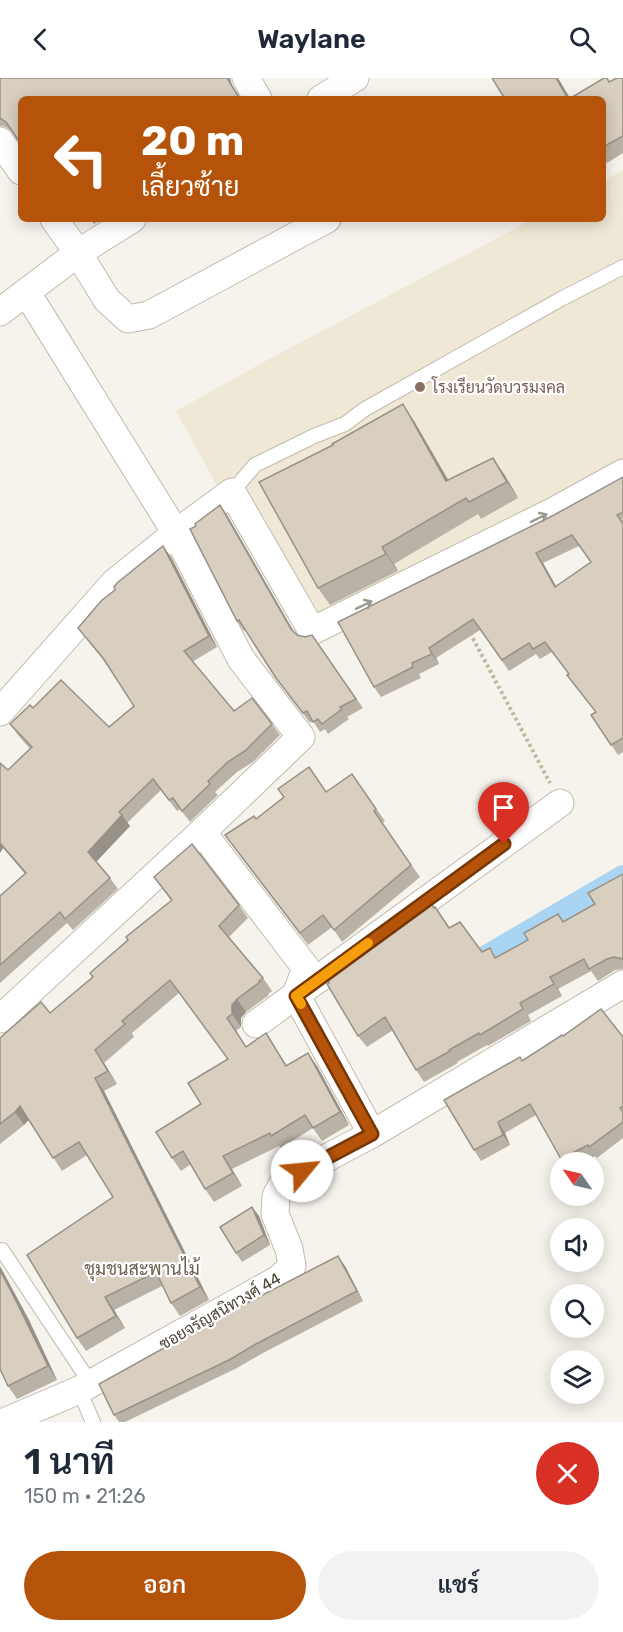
<!DOCTYPE html>
<html lang="th">
<meta charset="utf-8">
<style>
:root{--surface:#fff;--page:#f2f2f3;--text:#1f2937;--muted:#747a83;--accent:#b45309}
body{margin:0;font-family:Rubik,Sarabun,sans-serif;background:var(--page);color:var(--text);height:100vh;display:flex;flex-direction:column;font-size:22px;white-space:nowrap}
*{box-sizing:border-box;margin:0}
p{font-size:20px;color:var(--muted)}
.icon{flex:none;width:33px;height:33px;fill:none;stroke:currentColor;stroke-width:2;stroke-linecap:round;stroke-linejoin:round}
.map{position:relative;height:1344px;overflow:hidden}
.panel{display:flex;flex-direction:column;background:var(--surface);flex:1}
.panel>*{flex:none}
.hud{position:absolute;left:18px;top:18px;width:588px;height:126px;border-radius:9px;box-shadow:0 3px 15px #0003;background:#b45309;color:#fff;overflow:hidden}
.needle{width:39px;rotate:304deg}
.tools{position:absolute;left:550px;top:1074px;display:grid;gap:12px}
.tools a{display:grid;place-items:center;width:54px;height:54px;border-radius:50%;background:var(--surface);box-shadow:0 3px 15px #0003;font-size:30px}
.pin{position:absolute;display:grid;place-items:center;width:51px;height:51px;color:#fff;margin:-62px -26px;border-radius:50% 50% 50% 0;rotate:-45deg;box-shadow:0 0 6px #0007}
.pin .icon{rotate:45deg}
.me{position:absolute;width:66px;margin:-33px;rotate:62deg;stroke-linejoin:round;filter:drop-shadow(0 0 4px #0008)}
.turn{display:flex;align-items:center;gap:21px;height:126px;padding:0 24px;font-size:27px}
.turn .icon{width:78px;height:78px;stroke-width:2.5}
.turn b{display:block;font-size:42px;line-height:51px}
.round{display:grid;place-items:center;flex:none;width:63px;height:63px;border-radius:32px;background:var(--page)}
.summary{display:flex;align-items:center;justify-content:space-between;height:102px;padding:0 24px}
h1{font-size:36px;font-weight:600;line-height:45px}
.cta{display:flex;gap:12px;margin-top:auto;padding:12px 24px}
.cta a{flex:1;height:69px;border-radius:36px;background:var(--accent);color:#fff;font-size:24px;font-weight:600;line-height:69px;text-align:center}
.cta a+a{background:var(--page);color:var(--text)}
header{display:flex;justify-content:space-between;align-items:center;height:78px;padding:0 24px;background:var(--surface);font-size:27px;font-weight:600}
.map>svg:first-child{display:block}
</style>
<header><svg class="icon" aria-label="back" viewBox="0 0 24 24"><path d="M15 5l-7 7 7 7"/></svg>Waylane<svg class="icon" aria-label="search" viewBox="0 0 24 24"><circle cx="10" cy="10" r="6"/><path d="M15 15l6 6"/></svg></header>
<div class="map">
<svg width="623" height="1344" viewBox="0 0 623 1344">
<rect width="100%" height="100%" fill="#f6f3ec"/>
<path fill="#efe8d6" d="M623,92v297l-304,146 -87,-135 -15,8 -41,-75 84,-47 273,-145h70v-38z"/>
<g fill="none" stroke-linecap="round" stroke-linejoin="round">
<path stroke="#a9d4f2" stroke-width="24" d="M488,878l135,-79"/>
<defs>
<g id="lane">
<path d="M232,414l23,-27 59,-29 31,-12 20,-15 196,-110 62,-32"/>
<path d="M2,1172l89,134"/>
<path d="M79,1312l14,32"/>
</g>
<g id="street">
<path d="M246,0l12,21"/>
<path d="M321,21l34,-21"/>
<path d="M0,63l21,30"/>
<path d="M54,141l24,34 29,47 21,19 21,-4 178,-96"/>
<path d="M0,234l78,-59 54,-34"/>
<path d="M0,634l114,-129 62,-50 56,-41 80,139 242,-120 69,-38"/>
<path d="M202,754l104,136 -10,27 76,139"/>
<path d="M0,941l202,-187 99,-95 -60,-78 -65,-126 -149,-240"/>
<path d="M256,946l304,-221"/>
<path d="M4,1344l75,-32 200,-111 13,-13 -3,-17 -14,-35 1,-18 9,-16 87,-46 251,-150"/>
</g>
</defs>
<use href="#lane" stroke="#c2bbae" stroke-width="16"/>
<use href="#street" stroke="#c2bbae" stroke-width="29"/>
<path stroke="#c4b79f" stroke-width="4" stroke-dasharray="3 3" stroke-linecap="butt" d="M470,555l80,150"/>
<use href="#lane" stroke="#fff" stroke-width="14"/>
<use href="#street" stroke="#fff" stroke-width="27"/>
</g>
<g fill="#bab2a6" fill-rule="evenodd">
<path d="M0,0h230l2,8 -219,46 -7,-5 -6,-1z"/>
<path d="M558,0l12,20 39,-16 14,-4v75l-16,10 -3,-5 -1,1v-60h-98z"/>
<path d="M90,141h12l-8,5z"/>
<path d="M414,343l34,59 56,-6 14,24 -37,21 -3,-5 -84,50 4,7 -68,34 -12,-17z"/>
<path d="M623,399v275l-5,3 -27,-40 5,-3 -22,-27 -7,-10 2,-1 -17,-22 -12,7 -4,-5 -27,17 -29,-41 -44,28 3,6 -20,10 2,4 -40,19 -7,-10 180,-172zM579,468l12,16 -35,24 -13,-23z"/>
<path d="M220,427l7,10 67,117 3,3 8,2 7,-2 51,73 -16,9 2,2 -21,15 -3,-5 -5,3 -7,-11 -3,2 -34,-45 -30,-48 -2,1 -7,-10 -41,-95z"/>
<path d="M163,468l8,11 46,90 -25,15 42,49 38,13 8,11 -27,27 -16,10 -22,20 3,3 -28,27 -10,-13 -3,2 -16,-21 -34,33 3,3 -34,36 14,16 8,11 -45,41 -6,-7 -67,60v-87l25,-22 -22,-26 -3,5v-90l8,7 22,-21 -12,-14 -8,-11 23,-16 76,19 25,-21 -26,-40 -30,-38z"/>
<path d="M352,696l33,47 -3,2 38,54 -78,65 -10,-15 -24,18 -83,-110 31,-16 70,-27z"/>
<path d="M623,796v95l-8,1 -17,11 -7,-10 -33,18 4,7 -34,19 3,6 -43,25 -1,-1 -30,17 1,1 -34,19 -8,-12 -23,-40 -26,17 -9,-11 -29,-53 105,-75 15,19 33,25 14,5 99,-53z"/>
<path d="M154,799l85,28 9,13 -19,19 34,41 9,13 -4,3 1,1 -23,17 -5,6v9l-5,4 10,16 20,-14 21,33h30l32,59 -27,16 -9,-13 -32,20 -2,-2 -47,23 10,17 -28,16 -9,-13 -14,-25 -10,7 -9,-13 29,-54 27,-45 -49,-66 -47,40 2,4 -30,26 13,21 -13,7 105,209 -29,16 -9,-13 -9,-17 -48,24 11,18 -39,23 -9,-13 36,-141 -26,-42 -25,16 -33,-51 -5,5 -24,19v-106l50,-25 42,-36 36,-37 43,-40z"/>
<path d="M563,958l60,1v101l-26,20 -2,-2 -12,6h-19l-28,-47 -31,18 5,12 -29,16 -7,-11 48,-89z"/>
<path d="M252,1129l7,9 11,29 -28,17 -6,-9z"/>
<path d="M345,1188l18,35 -100,52 -28,16 -110,53h-6l-5,-7z"/>
<path d="M28,1240l29,62 -40,19 -9,-13z"/>
</g>
<g fill="#979187">
<path d="M227,0h3l2,8 8,13h-1z"/>
<path d="M556,0h2l12,21h-2z"/>
<path d="M403,326l11,17 44,76 -12,-16z"/>
<path d="M493,380l11,16 14,24 -11,-16z"/>
<path d="M220,427l7,10 71,124 -7,-10z"/>
<path d="M163,468l8,11 46,90 -8,-11z"/>
<path d="M382,469l12,17 4,7 -12,-17z"/>
<path d="M536,475l7,10 19,34 -7,-10z"/>
<path d="M429,570l7,10 3,6 -7,-10z"/>
<path d="M122,737l8,11 -35,37 -7,-11z"/>
<path d="M0,766l3,4 -3,5z"/>
<path d="M550,899l8,12 4,7 -8,-12z"/>
<path d="M237,921l9,13 -5,6v9l-9,-13v-9z"/>
<path d="M95,972l9,13 13,21 -9,-13z"/>
<path d="M308,975l9,13 32,59 -9,-13z"/>
<path d="M95,1000l9,13 105,209 -9,-13z"/>
<path d="M20,1028l9,13 -5,6 -9,-13z"/>
<path d="M498,1044l7,11 5,12 -7,-10z"/>
<path d="M223,1078l9,13 10,17 -9,-13z"/>
<path d="M252,1129l7,9 11,29 -6,-10z"/>
<path d="M338,1178l7,10 18,35 -6,-10z"/>
<path d="M0,1188l28,52 29,62 -9,-14 -48,-96z"/>
<path d="M105,1219l9,13 11,18 -9,-12z"/>
</g>
<g fill="#d8cfc1" stroke="#979187" stroke-width="1.5" fill-rule="evenodd">
<path d="M0,0h227l13,21h-219v45l-15,-22 -6,-4z"/>
<path d="M492,0h64l12,21h-63z"/>
<path d="M604,0h3l2,4 8,-4h6v58l-20,11v-48h-34z"/>
<path d="M403,326l43,77 47,-23 14,24 -38,20 -3,-4 -84,49 4,7 -68,34 -59,-106 74,-37 -1,-1z"/>
<path d="M623,399v35l-6,3 6,9v214l-12,7 -20,-30 5,-3 -29,-37 2,-1 -24,-32 -12,7 -4,-6 -27,17 -29,-41 -44,29 3,6 -20,9 1,4 -39,20 -36,-65 216,-107zM572,457l19,27 -36,25 -19,-34z"/>
<path d="M220,427l71,124 6,6 8,2 7,-2 44,64 -16,8 2,2 -20,15 -4,-5 -5,3 -6,-11 -4,2 -27,-35 -37,-58 -2,1 -47,-92 6,-3 -1,-2z"/>
<path d="M163,468l46,90 -25,15 50,60 18,-13 20,26 -27,27 -16,10 -21,20 2,3 -28,27 -9,-13 -4,2 -16,-21 -34,33 3,3 -34,37 22,26 -45,41 -5,-7 -60,53v-69l26,-23 -26,-30v-80l8,7 24,-23 -22,-23 20,-19 3,3 28,-28 48,47 25,-21 -31,-48 -25,-30 24,-28 13,-10 -1,-3 3,-4z"/>
<path d="M309,689l17,25 26,-18 24,35 -2,2 37,54 -77,65 -11,-15 -23,18 -75,-98 29,-19 2,3 28,-22 -6,-8z"/>
<path d="M192,766l47,61 -20,21 44,52 -4,3 1,1 -23,17 -5,6v9l-5,4 19,29 20,-14 20,33 22,-13 32,59 -27,16 -8,-13 -34,21 -1,-3 -47,23 10,17 -28,16 -22,-38 -11,7 -16,-26 45,-28 -13,-21 40,-24 -58,-79 -48,41 3,3 -30,26 13,21 -13,7 105,209 -29,16 -15,-31 -51,25 11,19 -39,22 -50,-83 86,-58 -34,-55 -26,16 -33,-52 -5,6 -15,12v-86l41,-36 9,11 43,-36 -3,-4 38,-33 -2,-3 46,-37 -18,-23z"/>
<path d="M623,796v85l-9,-2 -7,2 -18,10 -5,-10 -34,18 4,7 -34,19 3,6 -43,26 -1,-2 -30,17 1,1 -34,19 -31,-53 -27,19 -31,-52 2,-1 -4,-8 104,-75 5,8 1,-1 14,21 11,-6 22,30 8,-4 5,10 33,-18 -4,-7 34,-19 5,8 32,-18 -7,-11z"/>
<path d="M601,931l22,28v69l-3,2 3,4v10l-34,25 -1,-2 -27,14 -31,-55 -32,18 5,13 -29,15 -30,-50 76,-43 2,4 40,-26 1,1z"/>
<path d="M252,1129l12,28 -28,18 -16,-26z"/>
<path d="M338,1178l19,35 -101,53 -27,16 -115,55 -15,-31 117,-65z"/>
<path d="M0,1192l18,35 30,61 -40,20 -8,-17z"/>
</g>
<defs><path id="oneway-shaft" d="M-6 0H5M1.5-3L5.5 0L1.5 3" fill="none" stroke-width="1.6" stroke-linecap="round" stroke-linejoin="round" transform="scale(1.5)"/></defs>
<g stroke="#9c9892">
<use href="#oneway-shaft" transform="translate(539 440) rotate(-26)"/>
<use href="#oneway-shaft" transform="translate(364 527) rotate(-26)"/>
</g>
<g fill="none" stroke-linecap="round" stroke-linejoin="round">
<defs>
<path id="route" d="M302,1093l70,-37 -76,-138 208,-152"/>
</defs>
<use href="#route" stroke="#753606" stroke-width="15"/>
<use href="#route" stroke="#b45309" stroke-width="10"/>
<path stroke="#f59e0b" stroke-width="10" d="M301,926l-5,-8 72,-53"/>
</g>
<circle fill="#8d6e63" stroke="#fff" stroke-width="2" cx="420" cy="309" r="6"/>
<g text-anchor="middle" dominant-baseline="central" stroke-width="4.5" stroke-linejoin="round" paint-order="stroke">
<g font-size="16" fill="#785e54" stroke="#fff" text-anchor="start">
<text x="432" y="309">โรงเรียนวัดบวรมงคล</text>
</g>
<g font-size="16" fill="#4b4439" stroke="#fff">
<text transform="translate(220 1233) rotate(-30)">ซอยจรัญสนิทวงศ์ 44</text>
</g>
<g font-size="18" fill="#6e6250" stroke="#fff">
<text x="142" y="1191">ชุมชนสะพานไม้</text>
</g>
</g>
</svg>
<div class="tools">
<a><svg class="needle" viewBox="-14 -14 28 28"><path d="M0-13l5 13h-10z" fill="#e53935"/><path d="M0 13l5-13h-10z" fill="#747a83"/></svg></a>
<a><svg class="icon" aria-label="sound" viewBox="0 0 24 24"><path d="M4 9h4l5-4v14l-5-4H4zM17 9q2 3 0 6"/></svg></a>
<a><svg class="icon" aria-label="search" viewBox="0 0 24 24"><circle cx="10" cy="10" r="6"/><path d="M15 15l6 6"/></svg></a>
<a><svg class="icon" aria-label="layers" viewBox="0 0 24 24"><path d="M12 4l9 5-9 5-9-5zM3 14l9 5 9-5"/></svg></a>
</div>
<div class="pin" style="left:504px;top:766px;background:#d93025"><svg class="icon" aria-label="arrive" viewBox="0 0 24 24"><path d="M6 21V4h12l-3 4 3 4H6"/></svg></div>
<svg class="me" style="left:302px;top:1093px" viewBox="-20 -20 40 40"><circle r="19" fill="#fff"/><path d="M0-13L10 11 0 6-10 11z" fill="#b45309"/></svg>
<div class="hud">
<div class="turn"><svg class="icon" aria-label="left" viewBox="0 0 24 24"><path d="M17 20v-9H6M10 6l-5 5 5 5"/></svg><div><b>20 m</b>เลี้ยวซ้าย</div></div>
</div>
</div>
<section class="panel">
<div class="summary"><div><h1>1 นาที</h1><p>150 m · 21:26</p></div><a class="round" style="background:#d93025;color:#fff"><svg class="icon" aria-label="close" viewBox="0 0 24 24"><path d="M6 6l12 12M18 6L6 18"/></svg></a></div>
<div class="cta"><a>ออก</a><a>แชร์</a></div>
</section>
